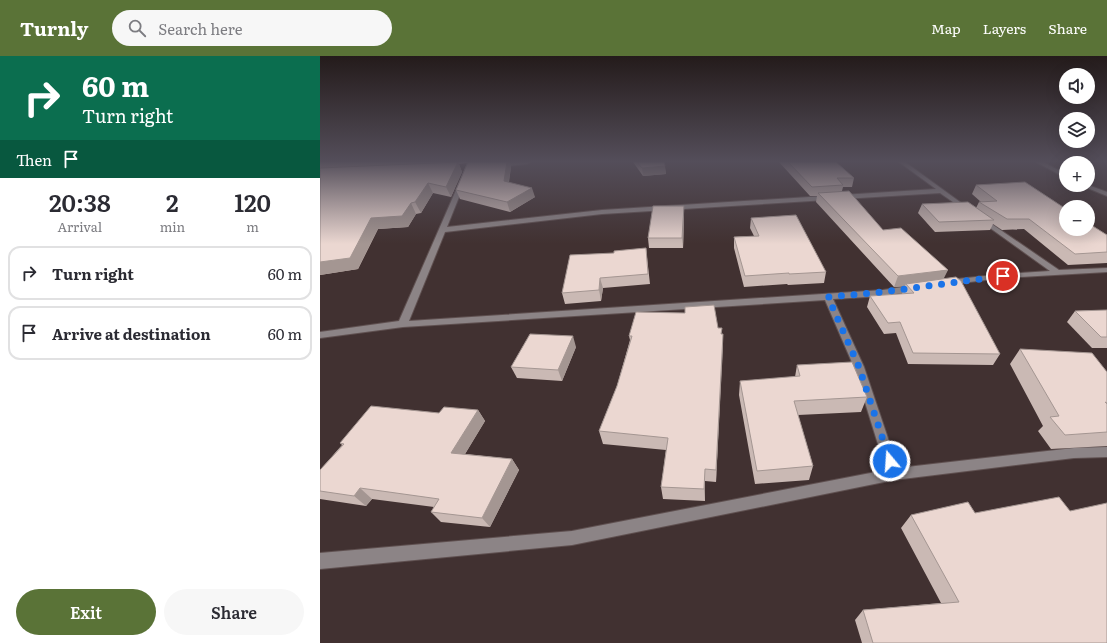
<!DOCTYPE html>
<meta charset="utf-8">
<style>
:root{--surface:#fff;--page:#f7f7f7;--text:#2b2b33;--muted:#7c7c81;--line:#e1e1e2;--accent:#5a7337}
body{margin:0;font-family:Literata,serif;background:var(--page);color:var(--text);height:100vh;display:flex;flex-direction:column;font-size:15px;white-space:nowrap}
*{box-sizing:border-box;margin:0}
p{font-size:13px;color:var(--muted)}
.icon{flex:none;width:22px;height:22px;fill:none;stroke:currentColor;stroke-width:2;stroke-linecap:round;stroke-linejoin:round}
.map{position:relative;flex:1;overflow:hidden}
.panel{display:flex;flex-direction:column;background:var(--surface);width:320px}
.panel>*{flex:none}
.top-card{background:#0b6e4f;color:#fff;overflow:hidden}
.fabs{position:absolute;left:739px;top:12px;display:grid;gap:8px}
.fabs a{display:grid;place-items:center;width:36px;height:36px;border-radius:50%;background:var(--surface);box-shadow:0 4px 16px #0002;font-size:20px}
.pin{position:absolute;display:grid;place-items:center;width:34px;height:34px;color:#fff;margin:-17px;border:2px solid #fff;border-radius:50%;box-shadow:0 1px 4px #0007}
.me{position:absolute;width:44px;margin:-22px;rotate:342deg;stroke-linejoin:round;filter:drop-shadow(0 0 3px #0008)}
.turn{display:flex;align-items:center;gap:14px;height:84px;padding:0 16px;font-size:18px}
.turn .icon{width:52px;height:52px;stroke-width:2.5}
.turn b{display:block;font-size:28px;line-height:34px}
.then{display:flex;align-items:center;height:38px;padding:0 16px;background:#0003;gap:8px;font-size:15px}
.eta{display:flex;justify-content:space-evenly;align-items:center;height:68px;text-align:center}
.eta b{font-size:24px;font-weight:600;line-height:28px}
.cta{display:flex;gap:8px;margin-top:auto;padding:8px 16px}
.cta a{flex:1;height:46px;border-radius:24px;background:var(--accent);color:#fff;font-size:16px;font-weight:600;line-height:46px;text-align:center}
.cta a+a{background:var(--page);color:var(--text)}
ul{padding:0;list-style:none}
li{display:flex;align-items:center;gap:12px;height:54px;margin:0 8px 6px;padding:0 8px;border:2px solid var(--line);border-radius:12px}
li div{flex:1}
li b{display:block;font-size:15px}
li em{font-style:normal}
header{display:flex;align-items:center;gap:24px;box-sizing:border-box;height:56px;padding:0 20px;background:var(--accent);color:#fff}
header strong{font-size:19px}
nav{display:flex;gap:22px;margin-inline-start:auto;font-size:14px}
.search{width:280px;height:36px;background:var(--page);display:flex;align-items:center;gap:10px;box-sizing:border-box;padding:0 14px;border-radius:22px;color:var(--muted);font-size:15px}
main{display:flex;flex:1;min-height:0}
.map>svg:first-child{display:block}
</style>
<header>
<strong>Turnly</strong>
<div class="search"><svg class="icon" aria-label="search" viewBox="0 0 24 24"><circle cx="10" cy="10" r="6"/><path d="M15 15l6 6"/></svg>Search here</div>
<nav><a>Map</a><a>Layers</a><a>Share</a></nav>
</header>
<main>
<section class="panel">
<div class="top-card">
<div class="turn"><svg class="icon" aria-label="right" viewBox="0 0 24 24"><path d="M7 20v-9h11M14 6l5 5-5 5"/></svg><div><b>60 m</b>Turn right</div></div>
<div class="then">Then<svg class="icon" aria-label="arrive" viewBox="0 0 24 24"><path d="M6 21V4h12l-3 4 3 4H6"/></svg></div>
</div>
<div class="eta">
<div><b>20:38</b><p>Arrival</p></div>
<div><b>2</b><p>min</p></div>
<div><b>120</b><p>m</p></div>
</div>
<ul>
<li><svg class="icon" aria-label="right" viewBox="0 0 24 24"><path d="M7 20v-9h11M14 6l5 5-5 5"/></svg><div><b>Turn right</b></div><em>60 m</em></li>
<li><svg class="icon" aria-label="arrive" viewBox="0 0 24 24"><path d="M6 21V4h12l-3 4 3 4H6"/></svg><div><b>Arrive at destination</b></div><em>60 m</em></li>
</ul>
<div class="cta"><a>Exit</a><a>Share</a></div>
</section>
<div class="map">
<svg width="787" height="587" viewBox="0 0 787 587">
<rect width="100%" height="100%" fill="#413131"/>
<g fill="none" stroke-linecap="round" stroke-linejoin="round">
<defs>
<g id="minor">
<path d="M194,106h16l-3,2 -30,3 -3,-2z"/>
<path d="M579,106h6l66,48 -5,1 -26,-18 -338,21 -157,18 -36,89 474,-31 33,-5 4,3 -1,2 -36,6 -50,3 31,68 34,101 176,-20 33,-1v10l-33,1 -180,22 -322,65 -252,24v-16l252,-22 314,-61 -32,-103 -29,-67 -422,27 -83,11v-6l79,-11 61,-140 5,1 -18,45 155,-17 334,-21z"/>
<path d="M716,106h7l23,12v4z"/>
<path d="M760,129h8l19,7v4z"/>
<path d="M659,162h4l76,52 48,-2v4l-104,6 -58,7v-4l3,-1 55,-6 47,-3 -71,-51z"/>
</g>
</defs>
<use href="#minor" stroke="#5f5050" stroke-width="2"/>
<use href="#minor" fill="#8c8486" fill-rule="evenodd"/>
</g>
<g fill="#cab9b4">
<path d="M0,106h189l2,5 -2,15 26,15 -25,15 -50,-13 -4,-9 11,-27 -8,1 3,8 -11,25 -18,-4 -12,20 -5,1 -8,13 -30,2 -20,40 -38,6z"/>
<path d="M313,106h31l2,12 -23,2z"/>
<path d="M459,106h57l18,16 -2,9h-9l-1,4 41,39 61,48 56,76 -7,11 -85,-1 -12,-31 -12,1 -17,-27 3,-11 32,-2 3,-8 -11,1 -78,-85 1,-6h-7z"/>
<path d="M656,129l131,50v28l-39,2 -44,-36 -22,1 -9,-6 -3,6 -55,2 -17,-19 4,-9 54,4 3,-6h2l-9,-8z"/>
<path d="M364,160l-1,32h-34l-1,-10z"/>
<path d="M431,162l75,54 -2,11 -36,2 -1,-1 -43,3 -10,-39v-11l20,-1 -4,-8z"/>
<path d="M326,192l4,36 -47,4 -2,13 -36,3 -3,-11 52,-40z"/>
<path d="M365,251l33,21h4l-1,6h2l-7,148 -11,-1v20l-42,-2 -2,-12 5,-37 -63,-6 -4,-13 18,-45 13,-46 -1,-4 56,-23z"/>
<path d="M787,254v38h-15l-25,-26 8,-11z"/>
<path d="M256,291l-14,34 -45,-3 -6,-11z"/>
<path d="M700,293l87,23v74l-56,3 -13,-18 5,-5 -33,-62z"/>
<path d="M477,309l70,32 -6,15 -63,3 15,51 -4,14 -54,4 -16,-89 1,-14 55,-4z"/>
<path d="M158,354l7,11 -20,33 47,5 7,11 -29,57 -49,-5 -10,-10 3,-5 -62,-8 -6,7 -46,-7v-29l22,-25 -2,-2z"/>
<path d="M655,457l132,130h-245l-7,-23 8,-10 78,-7 -40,-75 10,-13z"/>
</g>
<g fill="#a49692">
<path d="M138,106l4,10 -11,25 -5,-10z"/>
<path d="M187,106h2l2,5 -4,24 -3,-10z"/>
<path d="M345,110l1,8 -23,2 -1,-8z"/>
<path d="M108,127l5,10 -12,20 -6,-11z"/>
<path d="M212,132l3,9 -25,15 -3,-10z"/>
<path d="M91,147l5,11 -8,13 -30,2 -20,40 -38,6v-13l51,-44z"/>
<path d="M364,150v10l-1,32 -1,-10z"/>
<path d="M628,214l-5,10 -37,4 -1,2 -11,1 4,-11z"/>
<path d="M280,222l3,10 -2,13 -2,-11z"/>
<path d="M403,278v13l-7,135v-12z"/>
<path d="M253,280l3,11 -14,34 -4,-11z"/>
<path d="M158,354l7,11 -26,43 -8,-11z"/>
<path d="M192,403l7,11 -29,57 -8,-9z"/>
<path d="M385,413v32l-1,-12z"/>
<path d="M40,432l12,11 -6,7 -12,-10z"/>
</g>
<g fill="#ebd7d1" stroke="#a49692">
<path d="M138,106l-12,25 -18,-4 -13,19 -4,1 -9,13 -31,2 -21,40 -30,4v-94z"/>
<path d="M148,106h39l-3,19 28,7 -25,14 -51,-12z"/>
<path d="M317,106h27l1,4 -23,2z"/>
<path d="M468,106h48l18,16h-17l6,7 -31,2z"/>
<path d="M705,126l41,27v20h22v-6l19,12v17l-32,2 -46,-35h-22l-28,-17 18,-1 -21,-16z"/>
<path d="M529,135l34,39 18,-2 47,42 -50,6 -80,-83z"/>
<path d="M648,146l26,18 -55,2 -17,-18z"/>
<path d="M333,150h31l-2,32h-34z"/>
<path d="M476,159l30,57 -37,2v-1l-44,3 -11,-39 25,-1 -8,-18z"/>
<path d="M326,192l2,26 -48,4 -1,12 -37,3 8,-38 44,-2v-2z"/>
<path d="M636,221l5,4 39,73 -87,-1 -13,-31 -12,1 -18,-27 44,-3 -8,-9z"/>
<path d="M394,249l4,23h4l-1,6h2l-7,136 -11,-1 -1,20 -43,-2 7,-49 -69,-7 18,-45 15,-50h-3l7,-24 49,1v-6z"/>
<path d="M787,254v27h-6l-26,-26z"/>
<path d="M210,278l43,2 -15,34 -47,-3z"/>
<path d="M700,293l72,4 15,19v31l-2,-1 2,2v28l-42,3 -15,-18 9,-1z"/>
<path d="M532,306l15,35 -73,4 19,65 -56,5 -17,-90 60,-5 -3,-11z"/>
<path d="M51,350l68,7 5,-6 34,3 -27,43 61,6 -30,59 -51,-6 8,-13 -79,-11 -6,8 -34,-5v-21l24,-26 -4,-1z"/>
<path d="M739,441l11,14 37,-8v140h-234l-10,-33 96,-8 -48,-87 57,-13 7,11z"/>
</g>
<linearGradient id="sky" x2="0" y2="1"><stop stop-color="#241b1b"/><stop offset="0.56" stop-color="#544e5a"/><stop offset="1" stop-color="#544e5a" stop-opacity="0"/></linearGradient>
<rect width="787" height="188" fill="url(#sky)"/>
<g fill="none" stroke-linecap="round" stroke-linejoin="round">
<path stroke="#1a73e8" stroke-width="7" stroke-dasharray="0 12.6" d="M570,405l-31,-94 -31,-70 55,-5 120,-16"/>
</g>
</svg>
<div class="fabs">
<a><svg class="icon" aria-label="sound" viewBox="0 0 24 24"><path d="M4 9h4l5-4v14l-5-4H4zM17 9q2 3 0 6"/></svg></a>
<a><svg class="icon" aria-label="layers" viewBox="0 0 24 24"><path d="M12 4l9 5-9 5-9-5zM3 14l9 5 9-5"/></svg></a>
<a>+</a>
<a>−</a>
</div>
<div class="pin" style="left:683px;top:220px;background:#d93025"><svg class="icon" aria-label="arrive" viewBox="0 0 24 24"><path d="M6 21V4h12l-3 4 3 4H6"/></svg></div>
<svg class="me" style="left:570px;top:405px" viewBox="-20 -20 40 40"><circle r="17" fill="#1a73e8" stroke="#fff" stroke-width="3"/><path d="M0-11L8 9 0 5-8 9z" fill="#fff"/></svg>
</div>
</main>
